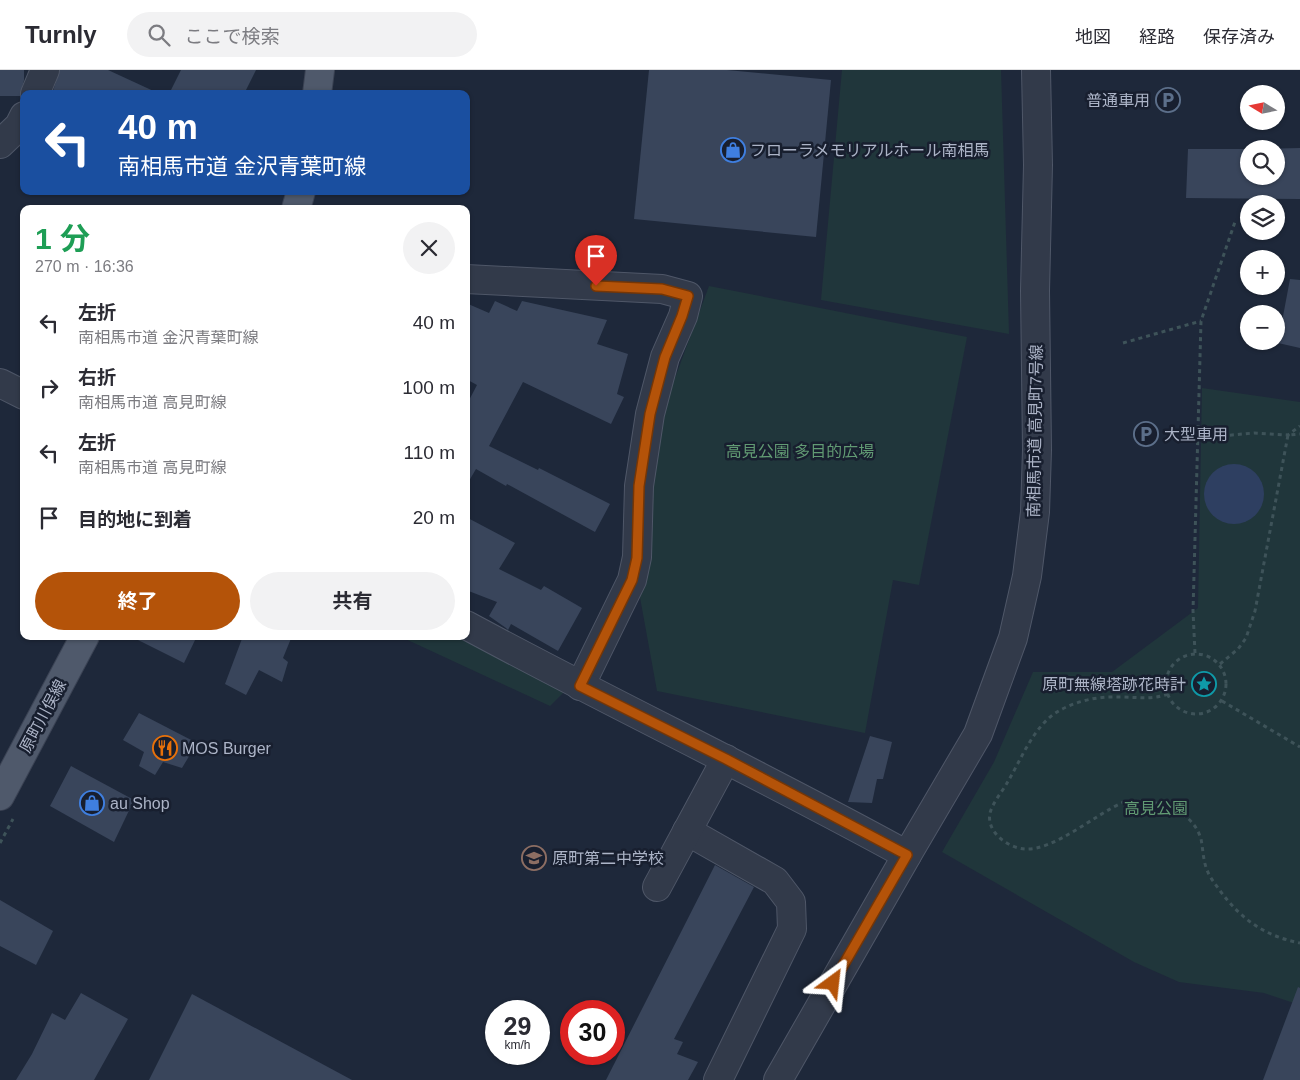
<!DOCTYPE html>
<html lang="ja">
<meta charset="utf-8">
<style>
:root{--surface:#fff;--page:#f2f2f3;--text:#2b2b33;--muted:#7c7c81;--line:#e1e1e2;--accent:#b45309}
body{margin:0;font-family:Arial,"Noto Sans JP",sans-serif;background:var(--page);color:var(--text);height:100vh;display:flex;flex-direction:column;font-size:19px;white-space:nowrap}
*{box-sizing:border-box;margin:0}
p{font-size:16px;color:var(--muted)}
.icon{flex:none;width:28px;height:28px;fill:none;stroke:currentColor;stroke-width:2;stroke-linecap:round;stroke-linejoin:round}
.map{position:relative;flex:1;overflow:hidden}
.sheet{position:absolute;left:20px;top:135px;width:450px;height:435px;display:flex;flex-direction:column;background:var(--surface);border-radius:10px;box-shadow:0 1px 4px #0004}
.sheet>*{flex:none}
.guide{position:absolute;left:20px;top:20px;width:450px;height:105px;border-radius:10px;box-shadow:0 1px 4px #0004;background:#1a4fa0;color:#fff;overflow:hidden}
.needle{width:32px;rotate:280deg}
.buttons{position:absolute;left:1240px;top:15px;display:grid;gap:10px}
.buttons a{display:grid;place-items:center;width:45px;height:45px;border-radius:50%;background:var(--surface);box-shadow:0 1px 4px #0004;font-size:25px}
.speed{position:absolute;left:485px;top:930px;display:flex;gap:10px;font-size:25px;font-weight:700;text-align:center}
.speed>*{display:grid;place-content:center;width:65px;height:65px;border-radius:50%;background:var(--surface);box-shadow:0 1px 4px #0004;line-height:1}
.speed small{font-size:12px;font-weight:400}
.speed .limit{border:8px solid #d22;background:#fff;color:#111}
.pin{position:absolute;display:grid;place-items:center;width:42px;height:42px;color:#fff;margin:-51px -21px;border-radius:50% 50% 50% 0;rotate:-45deg;box-shadow:0 0 5px #0007}
.pin .icon{rotate:45deg}
.me{position:absolute;width:55px;margin:-28px;rotate:30deg;stroke-linejoin:round;filter:drop-shadow(0 0 4px #0008)}
.turn{display:flex;align-items:center;gap:18px;height:105px;padding:0 15px;font-size:22px}
.turn .icon{width:65px;height:65px;stroke-width:2.5}
.turn b{display:block;font-size:35px;line-height:42px}
.round{display:grid;place-items:center;flex:none;width:52px;height:52px;border-radius:26px;background:var(--page)}
.headline{display:flex;align-items:center;justify-content:space-between;height:85px;padding:0 15px}
h1{font-size:30px;font-weight:700;line-height:38px;color:#1e9e55}
.primary-button{display:flex;gap:10px;margin-top:auto;padding:10px 15px}
.primary-button a{flex:1;height:58px;border-radius:30px;background:var(--accent);color:#fff;font-size:20px;font-weight:700;line-height:58px;text-align:center}
.primary-button a+a{background:var(--page);color:var(--text)}
ul{padding:0;list-style:none}
li{display:flex;align-items:center;gap:15px;height:65px;padding:0 15px}
li div{flex:1}
li b{display:block;font-size:19px}
li em{font-style:normal}
header{display:flex;align-items:center;gap:30px;box-sizing:border-box;height:70px;padding:0 25px;background:var(--surface);border-bottom:1px solid var(--line)}
header strong{font-size:24px}
nav{display:flex;gap:28px;margin-inline-start:auto;font-size:18px}
.search{width:350px;height:45px;background:var(--page);display:flex;align-items:center;gap:12px;box-sizing:border-box;padding:0 18px;border-radius:28px;color:var(--muted);font-size:19px}
.map>svg:first-child{display:block}
</style>
<header>
<strong>Turnly</strong>
<div class="search"><svg class="icon" aria-label="search" viewBox="0 0 24 24"><circle cx="10" cy="10" r="6"/><path d="M15 15l6 6"/></svg>ここで検索</div>
<nav><a>地図</a><a>経路</a><a>保存済み</a></nav>
</header>
<div class="map">
<svg width="1300" height="1010" viewBox="0 0 1300 1010">
<rect width="100%" height="100%" fill="#1e283a"/>
<g fill="#20363b">
<path d="M842,0h159l8,264 -188,-34z"/>
<path d="M709,216l258,51 -48,248 -26,-5 -28,153 -208,-42 -18,-99 8,-23 4,-30 1,-65 10,-61z"/>
<path d="M1202,318l98,14v603l-36,-12 -85,-11 -45,-20 -192,-110 52,-90 39,-90h79l86,-64z"/>
<path d="M399,566h60l106,55 -15,15z"/>
</g>
<circle fill="#2e3f61" cx="1234" cy="424" r="30"/>
<g fill="#39455b">
<path d="M0,0h24v10l-4,16h-20z"/>
<path d="M60,0h48l52,24h-108z"/>
<path d="M181,0h75l-12,24h-75z"/>
<path d="M649,0h78l104,10 -15,157 -182,-18z"/>
<path d="M1300,78v51l-114,-1 2,-49h61v27h27v-27h-24z"/>
<path d="M1290,209l10,1v68l-22,-5z"/>
<path d="M495,231l22,10 5,-10 85,19 -10,24 31,10 -11,40 7,3 -13,27 -88,-42 -34,64 49,24 1,-2 71,36 -15,28 -88,-48 -1,2 -30,-17 -10,17v-80l11,-21 -11,-6v-76l23,10z"/>
<path d="M466,447l49,26 -16,26 42,21 3,-4 38,22 -24,43 -47,-27 -3,6 -2,-2 -17,-12 8,-14 -31,-12z"/>
<path d="M130,566h67l-13,27z"/>
<path d="M243,566h49l-9,22 5,4 -6,20 -23,-12 -13,25 -21,-11z"/>
<path d="M139,643l58,30 -15,25 -19,-6 -8,13 -16,-9 5,-14 -21,-12z"/>
<path d="M870,666l22,6 -9,37h-6l-5,24 -24,-1z"/>
<path d="M71,696l63,34 -20,42 -64,-36z"/>
<path d="M715,795l39,22 -80,152 9,3 -6,12 21,8 -10,18h-82z"/>
<path d="M0,830l53,31 -17,34 -36,-19z"/>
<path d="M1298,917l2,1v92h-37z"/>
<path d="M81,923l47,26 -34,61h-78l16,-26 20,-41 13,7z"/>
<path d="M192,924l160,86h-203z"/>
</g>
<g fill="none" stroke-linecap="round" stroke-linejoin="round">
<defs>
<g id="minor">
<path d="M35,24l10,-24"/>
<path d="M0,74l19,-18 5,-10"/>
<path d="M466,209l196,10 26,7 -5,20 -18,41 -15,57 -11,72 -2,71 -5,23 -52,106"/>
<path d="M0,313l24,12"/>
<path d="M466,555c146,79 296,150 441,230l-129,225"/>
<path d="M687,761l88,50 16,21 1,27 -74,151"/>
<path d="M907,785l71,-121 35,-96 14,-62 8,-64 2,-62 -2,-159 3,-126 -2,-95"/>
<path d="M657,817l69,-128"/>
</g>
<g id="major">
<path d="M317,24l3,-24"/>
<path d="M296,139l5,-18"/>
<path d="M0,726l85,-160"/>
</g>
</defs>
<use href="#minor" stroke="#4f5768" stroke-width="30"/>
<use href="#major" stroke="#3b4354" stroke-width="30"/>
<g stroke="#3e5359" stroke-width="3" stroke-dasharray="4 4" stroke-linecap="butt">
<path d="M1123,273l78,-22"/>
<path d="M1198,368l56,-5 34,2 12,-9"/>
<path d="M1195,583l-2,-42 8,-290 35,-102"/>
<circle cx="1196" cy="614" r="30"/>
<path d="M1220,594l18,-15 8,-11 9,-27 33,-176 12,-1"/>
<path d="M1168,624c-16,6 -32,3 -49,3 -21,-1 -44,4 -62,15 -24,15 -36,48 -50,71 -5,9 -14,19 -17,30 -4,19 18,35 35,36 29,2 72,-36 99,-47 29,-4 68,6 77,37 2,10 2,21 6,31 3,8 9,15 14,22 21,28 44,44 79,51"/>
<path d="M1222,631l78,46"/>
<path d="M0,773l13,-24"/>
</g>
<use href="#minor" stroke="#323a4a" stroke-width="28"/>
<use href="#major" stroke="#4f596b" stroke-width="28"/>
</g>
<g fill="none" stroke-linecap="round" stroke-linejoin="round">
<defs>
<path id="route" d="M596,216l66,3 26,7 -6,20 -17,41 -15,57 -11,72 -2,72 -5,22 -52,106 146,73 181,96 -74,128"/>
</defs>
<use href="#route" stroke="#753606" stroke-width="12"/>
<use href="#route" stroke="#b45309" stroke-width="9"/>
</g>
<defs>
<symbol id="parking-ring" viewBox="-11 -11 22 22"><circle r="9.5" fill="#181f2f" stroke="#5c6f8a" stroke-width="1.5"/><path d="M-3.5-5.5H1a3.5 3.5 0 0 1 0 7H-1V5.5H-3.5ZM-1-3.4V-.6H.8a1.4 1.4 0 0 0 0-2.8Z" fill="#5c6f8a"/></symbol>
<symbol id="shop-ring" viewBox="-11 -11 22 22"><circle r="9.5" fill="#181f2f" stroke="#3f7fe0" stroke-width="1.5"/><path d="M-5-2.5h2.3a2.7 3.5 0 0 1 5.4 0H5L5.5 6h-11ZM-1.5-2.5h3a1.5 2.3 0 0 0-3 0Z" fill="#3f7fe0"/></symbol>
<symbol id="sight-ring" viewBox="-11 -11 22 22"><circle r="9.5" fill="#181f2f" stroke="#0f9aa8" stroke-width="1.5"/><path d="M0-6L1.8-2.2L6-1.7L2.9 1.2L3.7 5.4L0 3.3L-3.7 5.4L-2.9 1.2L-6-1.7L-1.8-2.2Z" fill="#0f9aa8"/></symbol>
<symbol id="restaurant-ring" viewBox="-11 -11 22 22"><circle r="9.5" fill="#181f2f" stroke="#e8710a" stroke-width="1.5"/><path d="M-5-6h1v4h1v-4h1v4h1v-4h1v5L-1.5 .5V6h-2V.5L-5-1ZM5-6V6H3V1.5H1.5Q1.5-4 5-6Z" fill="#e8710a"/></symbol>
<symbol id="school-ring" viewBox="-11 -11 22 22"><circle r="9.5" fill="#181f2f" stroke="#8d6e63" stroke-width="1.5"/><path d="M0-5L7-2L0 1L-7-2ZM-4 1L0 2.5L4 1V4Q0 6-4 4Z" fill="#8d6e63"/></symbol>
</defs>
<g fill-rule="evenodd">
<use href="#parking-ring" x="1154" y="16" width="28" height="28"/>
<use href="#shop-ring" x="719" y="66" width="28" height="28"/>
<use href="#parking-ring" x="1132" y="350" width="28" height="28"/>
<use href="#sight-ring" x="1190" y="600" width="28" height="28"/>
<use href="#restaurant-ring" x="151" y="664" width="28" height="28"/>
<use href="#shop-ring" x="78" y="719" width="28" height="28"/>
<use href="#school-ring" x="520" y="774" width="28" height="28"/>
</g>
<g text-anchor="middle" dominant-baseline="central" stroke-width="5" stroke-linejoin="round" paint-order="stroke">
<g font-size="16" fill="#acb4c7" stroke="#181f2f" text-anchor="start">
<text x="1150" y="30" text-anchor="end">普通車用</text>
<text x="750" y="80">フローラメモリアルホール南相馬</text>
<text x="1164" y="364">大型車用</text>
<text x="1186" y="614" text-anchor="end">原町無線塔跡花時計</text>
<text x="182" y="678">MOS Burger</text>
<text x="110" y="733">au Shop</text>
<text x="552" y="788">原町第二中学校</text>
</g>
<g font-size="16" fill="#acb4c7" stroke="#181f2f">
<text transform="translate(1035 361) rotate(-89)">南相馬市道 高見町7号線</text>
<text transform="translate(43 646) rotate(-62)">原町川俣線</text>
</g>
<g font-size="16" fill="#619a73" stroke="#181f2f">
<text x="800" y="381">高見公園 多目的広場</text>
<text x="1156" y="738">高見公園</text>
</g>
</g>
</svg>
<div class="buttons">
<a><svg class="needle" viewBox="-14 -14 28 28"><path d="M0-13l5 13h-10z" fill="#e53935"/><path d="M0 13l5-13h-10z" fill="#7c7c81"/></svg></a>
<a><svg class="icon" aria-label="search" viewBox="0 0 24 24"><circle cx="10" cy="10" r="6"/><path d="M15 15l6 6"/></svg></a>
<a><svg class="icon" aria-label="layers" viewBox="0 0 24 24"><path d="M12 4l9 5-9 5-9-5zM3 14l9 5 9-5"/></svg></a>
<a>+</a>
<a>−</a>
</div>
<div class="speed"><div>29<small>km/h</small></div><div class="limit">30</div></div>
<div class="pin" style="left:596px;top:216px;background:#d93025"><svg class="icon" aria-label="arrive" viewBox="0 0 24 24"><path d="M6 21V4h12l-3 4 3 4H6"/></svg></div>
<svg class="me" style="left:833px;top:913px" viewBox="-20 -20 40 40"><path d="M0-17L14 15 0 8-14 15z" fill="#b45309" stroke="#fff" stroke-width="4"/></svg>
<div class="guide">
<div class="turn"><svg class="icon" aria-label="left" viewBox="0 0 24 24"><path d="M17 20v-9H6M10 6l-5 5 5 5"/></svg><div><b>40 m</b>南相馬市道 金沢青葉町線</div></div>
</div>
<section class="sheet">
<div class="headline"><div><h1>1 分</h1><p>270 m · 16:36</p></div><a class="round"><svg class="icon" aria-label="close" viewBox="0 0 24 24"><path d="M6 6l12 12M18 6L6 18"/></svg></a></div>
<ul>
<li><svg class="icon" aria-label="left" viewBox="0 0 24 24"><path d="M17 20v-9H6M10 6l-5 5 5 5"/></svg><div><b>左折</b><p>南相馬市道 金沢青葉町線</p></div><em>40 m</em></li>
<li><svg class="icon" aria-label="right" viewBox="0 0 24 24"><path d="M7 20v-9h11M14 6l5 5-5 5"/></svg><div><b>右折</b><p>南相馬市道 高見町線</p></div><em>100 m</em></li>
<li><svg class="icon" aria-label="left" viewBox="0 0 24 24"><path d="M17 20v-9H6M10 6l-5 5 5 5"/></svg><div><b>左折</b><p>南相馬市道 高見町線</p></div><em>110 m</em></li>
<li><svg class="icon" aria-label="arrive" viewBox="0 0 24 24"><path d="M6 21V4h12l-3 4 3 4H6"/></svg><div><b>目的地に到着</b></div><em>20 m</em></li>
</ul>
<div class="primary-button"><a>終了</a><a>共有</a></div>
</section>
</div>
